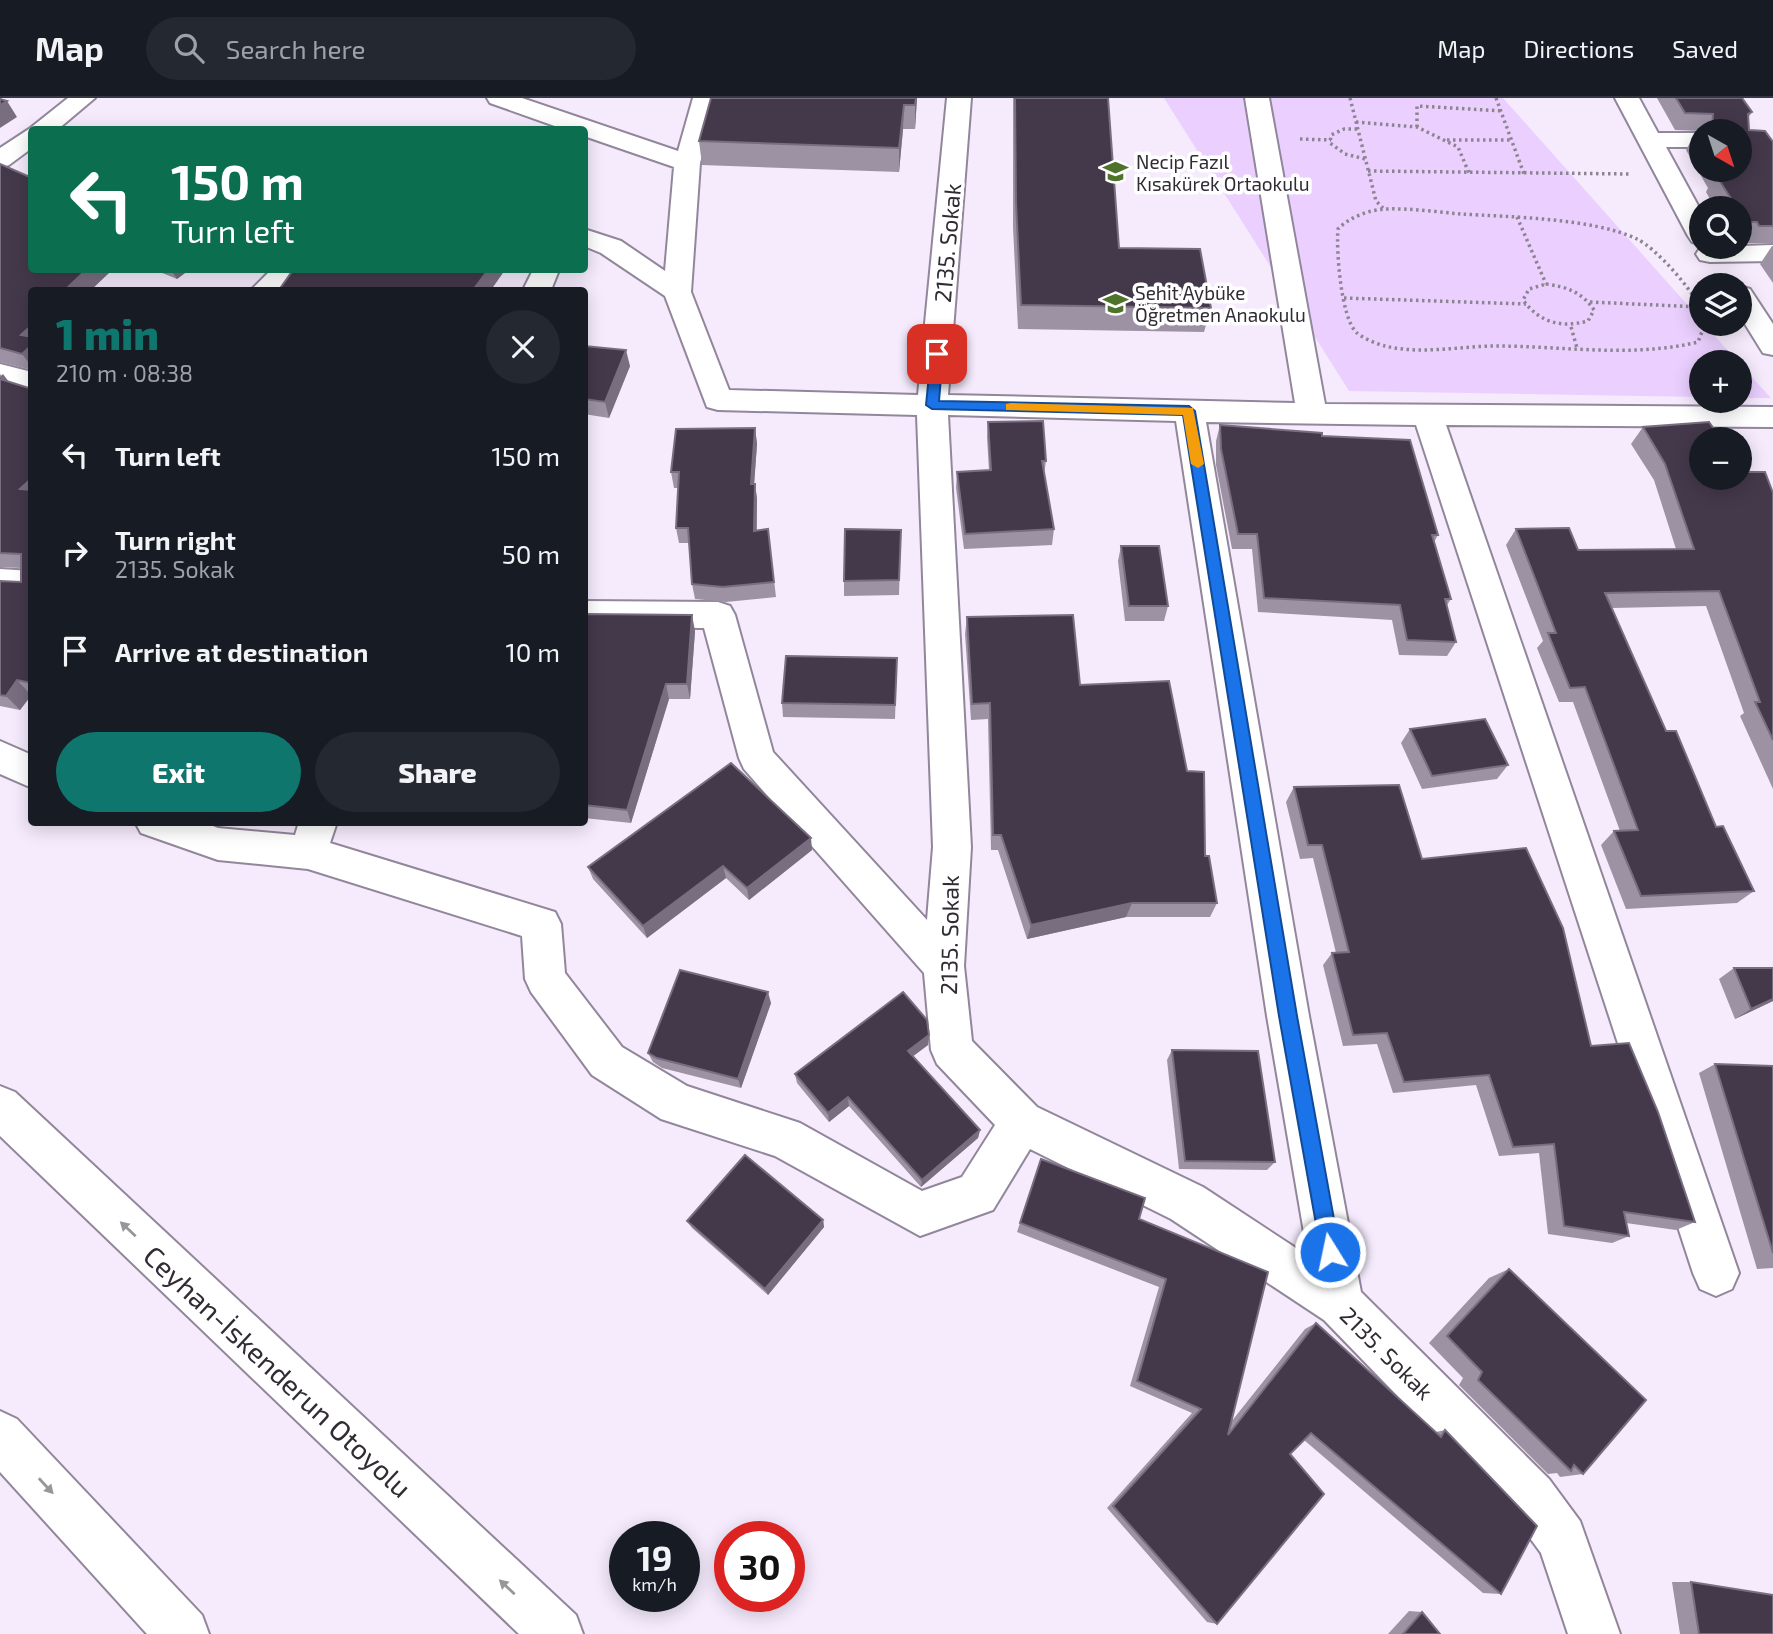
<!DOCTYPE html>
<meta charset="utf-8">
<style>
:root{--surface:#171b24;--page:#242831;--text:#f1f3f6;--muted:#9ea1a6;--line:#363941;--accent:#0f766e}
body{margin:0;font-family:"Exo 2",sans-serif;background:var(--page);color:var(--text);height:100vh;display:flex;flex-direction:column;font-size:26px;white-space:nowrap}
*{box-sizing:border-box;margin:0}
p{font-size:23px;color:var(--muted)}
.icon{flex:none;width:38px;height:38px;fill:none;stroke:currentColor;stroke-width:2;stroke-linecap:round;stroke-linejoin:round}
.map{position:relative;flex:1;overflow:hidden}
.panel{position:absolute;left:28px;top:189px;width:560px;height:539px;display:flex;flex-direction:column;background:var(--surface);border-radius:7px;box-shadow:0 4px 18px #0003}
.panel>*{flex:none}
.guide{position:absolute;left:28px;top:28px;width:560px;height:147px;border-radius:7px;box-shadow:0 4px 18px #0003;background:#0b6e4f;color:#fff;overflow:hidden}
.needle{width:46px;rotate:141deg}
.fabs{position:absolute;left:1689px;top:21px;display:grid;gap:14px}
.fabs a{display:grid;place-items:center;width:63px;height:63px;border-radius:50%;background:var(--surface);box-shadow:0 4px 18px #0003;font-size:35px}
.speed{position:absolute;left:609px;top:1423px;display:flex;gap:14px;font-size:35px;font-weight:700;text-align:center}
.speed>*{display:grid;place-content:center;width:91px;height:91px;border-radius:50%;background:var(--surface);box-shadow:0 4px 18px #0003;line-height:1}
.speed small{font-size:18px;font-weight:400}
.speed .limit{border:10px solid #d22;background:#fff;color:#111}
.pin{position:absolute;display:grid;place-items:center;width:60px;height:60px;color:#fff;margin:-30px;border-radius:14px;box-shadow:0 4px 10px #0006}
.me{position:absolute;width:77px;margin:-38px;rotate:350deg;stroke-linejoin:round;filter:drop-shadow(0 0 5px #0008)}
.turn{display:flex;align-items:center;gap:24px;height:147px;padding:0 28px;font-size:32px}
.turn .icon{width:91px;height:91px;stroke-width:2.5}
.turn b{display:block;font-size:49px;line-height:60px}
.round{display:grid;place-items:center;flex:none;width:74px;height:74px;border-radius:37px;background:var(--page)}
.headline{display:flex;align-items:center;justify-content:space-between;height:119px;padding:0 28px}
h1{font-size:42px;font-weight:800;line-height:52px;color:var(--accent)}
.button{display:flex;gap:14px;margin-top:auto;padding:14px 28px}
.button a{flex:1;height:80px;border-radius:42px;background:var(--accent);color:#fff;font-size:28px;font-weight:800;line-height:80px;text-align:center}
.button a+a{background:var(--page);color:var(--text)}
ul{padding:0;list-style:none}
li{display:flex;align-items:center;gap:21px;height:98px;padding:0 28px}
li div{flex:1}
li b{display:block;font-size:26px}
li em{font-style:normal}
header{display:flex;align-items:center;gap:42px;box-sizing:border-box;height:98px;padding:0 35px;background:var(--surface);border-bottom:2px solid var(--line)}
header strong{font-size:33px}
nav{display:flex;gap:38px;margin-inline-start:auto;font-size:24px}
.search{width:490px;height:63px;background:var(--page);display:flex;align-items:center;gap:18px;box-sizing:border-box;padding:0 24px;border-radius:38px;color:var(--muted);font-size:26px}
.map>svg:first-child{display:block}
</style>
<header>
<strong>Map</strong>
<div class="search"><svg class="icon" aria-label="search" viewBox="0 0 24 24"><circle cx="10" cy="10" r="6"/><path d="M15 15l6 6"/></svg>Search here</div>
<nav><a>Map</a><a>Directions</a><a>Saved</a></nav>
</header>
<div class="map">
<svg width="1773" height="1536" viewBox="0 0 1773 1536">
<rect width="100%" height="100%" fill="#f5ebfd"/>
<g fill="#ebd0ff">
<path d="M1164,0h339l198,222v4h3l34,38h-37v35l-352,-6z"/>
<path d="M1740,266l31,34h-31z"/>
</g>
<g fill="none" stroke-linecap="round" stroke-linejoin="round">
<defs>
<g id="minor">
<path d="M68,0h27l-38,32h-25v18l-23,17 -9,3v-20l29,-19z"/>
<path d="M487,0h35l156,53 15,-53h24l-17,65 -9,129 38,98 189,5 29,-297h24l-23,297 347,8 -50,-305h24l56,306 448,3v20l-327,-2 293,848 -7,16 -16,7 -16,-7 -7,-16 -277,-848 -210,-3 103,594 52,276 188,187 31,42 40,113h-52l-27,-81 -28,-38 -189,-195 -153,-101 -141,-70 -37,61 -73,26 -145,-80 -114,-37 -69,-44 -61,-83 -6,-13 -3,-43 -214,-67 -90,-9 -77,-27 -6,-11h68l15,6 77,7 4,-13h38l-7,21 225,69 6,12 4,49 57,74 65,39 113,37 122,68 40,-14 33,-52 -58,-61 -6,-14 -7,-77 -180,-204 -5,-11 -35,-130 -120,-1v-26l134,1 12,4 5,9 38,137 154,168 6,-73 -16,-432 -199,-5 -11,-3 -42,-111 -64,-43 -17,-7v-17l37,12 44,30 9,-104 -90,-31v-6h-18l-76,-27zM948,317l228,6 91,595 41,240 -105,-69 -166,-80 -65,-66 -8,-75 7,-119z"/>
<path d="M1615,0h24l19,35h43v14h-35l35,64v33l-9,-2 -4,-6z"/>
<path d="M1773,147v16l-63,1 -10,-2 -4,-6 4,-6 6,-1z"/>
<path d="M271,172h30l-20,20h-30z"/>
<path d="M533,172h26l-8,20h-28z"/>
<path d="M1740,188l10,3 23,35v31l-10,-2 -23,-37z"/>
<path d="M0,266l32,8v20l-32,-8z"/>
<path d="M0,471l32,2v24l-32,-2z"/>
<path d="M0,643l32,14v33l-32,-14z"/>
</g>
<g id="highway">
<path d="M0,988l15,6 561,523 7,19h-64l-519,-498z"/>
<path d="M0,1313l17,8 185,196 7,19h-62l-147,-162z"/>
</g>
</defs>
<use href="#minor" stroke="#92869b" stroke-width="4"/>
<use href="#highway" stroke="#92869b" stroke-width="4"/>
<g stroke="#8c8591" stroke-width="3.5" stroke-dasharray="2.5 3.5" stroke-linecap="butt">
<path d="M1350,0l26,103 7,7"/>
<path d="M1496,0l28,76"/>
<path d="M1356,24l61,5 41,20 11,26"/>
<path d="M1417,29v-21l86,5"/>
<path d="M1357,31h-13l-13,6 -1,8 15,11 20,5"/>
<path d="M1300,41l31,1"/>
<path d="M1447,42h66"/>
<path d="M1368,73l261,3"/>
<path d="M1517,119l29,67"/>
<path d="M1546,186c21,3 36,8 48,26l-6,11c-27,7 -48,2 -65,-21l6,-11z"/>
<path d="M1344,200l182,6"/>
<path d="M1590,204l110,5"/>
<path d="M1701,212c-8,-20 -45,-62 -64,-71 -44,-21 -127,-22 -176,-25 -24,-2 -50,-6 -75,-5 -18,1 -36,8 -48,20 -2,21 3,88 18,103 6,6 21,12 29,14 36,9 75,0 111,0 67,0 137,12 202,-4l7,-18"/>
<path d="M1571,229l6,21"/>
</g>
<use href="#minor" fill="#fff" fill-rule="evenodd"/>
<use href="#highway" fill="#fff" fill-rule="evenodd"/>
</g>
<g fill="#9c92a4">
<path d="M917,0l-2,31h-12l-4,43 -197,-7 -3,-24z"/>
<path d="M1013,0h95l11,150 92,60 -7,24 -186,-3 -5,-102z"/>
<path d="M1657,0h85l10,14 -4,6 1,12 24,12v101h-26l-2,-3h-5v-32h-25l-9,-16 2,-4 -22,-38 10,-18h5v38h39l-37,-39 -28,-1z"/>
<path d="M0,66l32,106h80l-21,20h-59v80l-32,-8z"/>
<path d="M1772,148h1v37l-13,-19z"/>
<path d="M155,172h34l-12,9z"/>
<path d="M584,248l46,20 -21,52 -25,-4z"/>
<path d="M0,276l8,8 24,7v306l-12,15 -20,-4v-125l21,1v-14l-21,-1z"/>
<path d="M988,324l58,39 -2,14 10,54 -2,16 -88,4 -8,-61 1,-16 32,-1 -2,-34z"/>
<path d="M1220,327l102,11 116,99 -4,7 17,57 -4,6 9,37 -9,14 -48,-1 -7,-35 -134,-8 -6,-63h-20l-16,-84v-24z"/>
<path d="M1643,329l100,45 30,21v296l-33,-73 4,-3 -38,-107 -94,2 54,123 50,96 38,64 -17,12 -111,6 -25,-64 13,-14h6l-47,-129h-14l-22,-54 6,-7 -37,-96 10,-16 62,21 98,-1 -22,-69 -23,-36z"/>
<path d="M755,330l2,16 -3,40h1l2,15v32l11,-2 8,68 -50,5 -31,-3 -3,-15 -3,-41h-10l-3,-15 2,-40h-4l-3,-16z"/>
<path d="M901,432l-2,65 -55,1v-15z"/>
<path d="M1121,448l47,60 -4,15h-39l-7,-60z"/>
<path d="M584,516l111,17 -5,68h-21l-38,124 -47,-5z"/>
<path d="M967,519l113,68 125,171 12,47 -7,14h-84l-99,22 -29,-89h-7l-3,-131 -17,1 -6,-86z"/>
<path d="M897,560l-2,61 -112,-2 -1,-14z"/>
<path d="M1410,631l98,36 -11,14 -75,10 -21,-46z"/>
<path d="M1294,689l128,72 169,187 104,176 -19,8 -50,-7 3,13 -17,7 -64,-9 -9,-81 -40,3 -23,-71 -83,8 -16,-49 -34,2 -20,-81 9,-12h4l-23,-95 -13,1 -14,-57z"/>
<path d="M812,752l-63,50 -23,-22 -79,60 -54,-59 -5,-12z"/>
<path d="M1734,870h39v33l-38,18 -16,-40z"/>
<path d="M771,905l-30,85 -79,-20 -9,-6 -5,-9z"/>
<path d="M928,947l-15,11 67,74 -2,8 -57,49 -72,-81 -20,16 -32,-39 -2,-9z"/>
<path d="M1172,952l103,112 -8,8 -88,-1 -12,-109z"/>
<path d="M1715,966l58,2v202l-16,1 -58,-196z"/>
<path d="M1041,1061l98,60 92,203 74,-93 11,-6 120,109 9,-2 56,164 -18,-1 -179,-153 -14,14 -73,170 -10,-2 -100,-114 85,-95 -62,-27 29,-99 -142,-55z"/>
<path d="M823,1122l1,7 -56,68 -76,-67 -5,-7z"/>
<path d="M1509,1171l74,205 -23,3 -3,-4 -9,1 -89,-89 4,-7 -34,-35 60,-65z"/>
<path d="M1672,1484h19l82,52h-93z"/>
<path d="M1409,1513l13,1 18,22h-52z"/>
</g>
<g fill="#796e80">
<path d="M916,0h1l-2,31v-24z"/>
<path d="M7,3l10,16 -17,11v-23z"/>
<path d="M904,7l-1,24 -4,43v-24z"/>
<path d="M86,172h26l-21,20h-26z"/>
<path d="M171,172h18l-12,9z"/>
<path d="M488,172h17l-14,20h-18z"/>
<path d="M32,227v42l-10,-13 -1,-19z"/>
<path d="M626,252l4,16 -21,52 -4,-16z"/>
<path d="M3,276l12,16 -15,-9v-4z"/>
<path d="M755,330l2,16 -4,56 -2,-16z"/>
<path d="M32,380v25l-12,-14z"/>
<path d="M755,386l2,15 -1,47 -2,-15z"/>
<path d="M692,517l3,16 -5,68 -3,-15z"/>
<path d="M17,582l14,15 -11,15 -14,-14z"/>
<path d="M666,586l3,15 -38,124 -4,-13z"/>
<path d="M811,740l1,12 -63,50 -2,-12z"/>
<path d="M723,768l3,12 -79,60 -4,-12z"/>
<path d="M1132,805l-6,14 -99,22 4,-14z"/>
<path d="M768,894l3,11 -30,85 -3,-9z"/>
<path d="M1773,901v2l-38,18 16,-10z"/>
<path d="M929,937l-1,10 -20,15v-9z"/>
<path d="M848,999l1,9 -20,16 -1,-9z"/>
<path d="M980,1032l-2,8 -57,49 1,-7z"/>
<path d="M823,1122l1,7 -56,68 -3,-6z"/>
</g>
<g fill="#44394b" stroke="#796e80" stroke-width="2">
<path d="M711,0h205l-1,7h-11l-5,43 -200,-7z"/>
<path d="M1015,0h93l11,150 81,1 11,59 -190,-3 -5,-102z"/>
<path d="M1676,0h66l10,14 -4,2 1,16 16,1 8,11v84h-14l-2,-4h-11l-6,-10v-4h-3l-21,-33h6l-3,-5h21v-39h-28l1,-17 -28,-1z"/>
<path d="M0,1l7,2 -7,4z"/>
<path d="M1696,34h5v8z"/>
<path d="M0,66l32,14v92h54l-21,20h-33v35l-11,10 11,2v8l-10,9 -22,-6z"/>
<path d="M293,172h195l-15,20h-194z"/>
<path d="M584,248l42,4 -21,52 -21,-3z"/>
<path d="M0,281l32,10v89l-12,11 12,1v193l-15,-3 -11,16 -6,-1v-114l21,1v-28l-21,-1z"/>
<path d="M1043,323l3,40h-4l12,68 -89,5 -8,-62 34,-2 -3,-48z"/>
<path d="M1709,324l12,17h-20v39h39v-11l3,5h22l8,21v247l-18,-38h5l-41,-111 -114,2 61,138h10l40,96 7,-1 31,65 -113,5 -27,-65 24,-1 -53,-143 -15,1 -22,-55h8l-40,-104 53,-1 9,22 116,-1 -29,-85 -22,-37z"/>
<path d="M1220,327l102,8v3l88,4 28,95h-6l19,64h-6l11,43 -49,-2 -7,-35 -136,-7 -7,-64h-19l-17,-85z"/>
<path d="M755,330l-4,56h4l-1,47 14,-2 6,53 -51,5 -31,-3 -4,-56h-12l3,-56h-8l5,-43z"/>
<path d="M845,431l56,1 -2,50 -55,1z"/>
<path d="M1121,448h38l9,60h-39z"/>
<path d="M584,516l108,1 -5,69h-21l-39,126 -43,-5z"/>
<path d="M1073,517l7,70 89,-4 18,90 17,1 1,84h4l8,47h-85l-101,22 -30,-90h-8l-3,-132 -18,1 -5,-87z"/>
<path d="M786,558l111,2 -2,47 -113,-2z"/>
<path d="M1485,621l23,46 -76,11 -22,-47z"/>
<path d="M731,665l80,75 -64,50 -24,-22 -80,60 -55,-59z"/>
<path d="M1399,687l23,74 104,-11 37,80 28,118 38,-3 29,69 37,110 -71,-10 5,24 -65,-10 -10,-82 -41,3 -24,-72 -85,7 -17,-49 -34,2 -21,-82 17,-1 -27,-107h-14l-14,-58z"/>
<path d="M1734,870h39v31l-22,10z"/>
<path d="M680,872l88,22 -30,87 -81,-21 -9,-5z"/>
<path d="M903,894l24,28 2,15 -21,16 72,79 -58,50 -74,-83 -20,16 -33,-39z"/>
<path d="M1172,952l86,1 17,111 -90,-1z"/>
<path d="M1715,966l58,2v187z"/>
<path d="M745,1057l78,65 -58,69 -78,-68z"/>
<path d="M1041,1061l104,39 -6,21 129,53 -40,163 88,-112 125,114 4,-7 92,96 -36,68 -190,-161 -21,21 34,40 -107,130 -104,-118 88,-97 -64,-28 29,-102 -146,-56z"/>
<path d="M1509,1171l137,131 -63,74 -9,-9 -3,6 -93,-91 4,-8 -35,-36z"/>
<path d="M1691,1484l82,13v39h-74z"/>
<path d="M1422,1514l18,22h-37z"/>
</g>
<defs><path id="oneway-solid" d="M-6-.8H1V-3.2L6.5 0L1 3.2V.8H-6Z" transform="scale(1.75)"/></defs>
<g fill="#98969a">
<use href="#oneway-solid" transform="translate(128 1131) rotate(-137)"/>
<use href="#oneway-solid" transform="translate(46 1388) rotate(47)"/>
<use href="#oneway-solid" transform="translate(507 1489) rotate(-137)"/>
</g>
<path fill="#1a73e8" stroke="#114b97" stroke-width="2" d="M937,252l6,4 -4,47 250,5 6,5 102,605 43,236 -3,6 -7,3 -6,-3 -3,-6 -42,-236 -96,-601 -251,-6 -6,-4 5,-51z"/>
<path fill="#f59e0b" d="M1011,305l182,5 11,56 -6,4 -7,-4 -8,-49 -177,-5v-6z"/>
<defs>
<symbol id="school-bare" viewBox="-9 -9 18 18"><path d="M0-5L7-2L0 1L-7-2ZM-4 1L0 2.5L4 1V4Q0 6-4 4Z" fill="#50732b" stroke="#fff" stroke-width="2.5" paint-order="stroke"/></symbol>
</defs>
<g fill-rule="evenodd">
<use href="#school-bare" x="1098" y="56" width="35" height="35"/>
<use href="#school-bare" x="1098" y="188" width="35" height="35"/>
</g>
<g text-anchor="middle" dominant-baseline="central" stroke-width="7" stroke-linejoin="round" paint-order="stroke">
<g font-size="19" fill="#312c34" stroke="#fff" text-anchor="start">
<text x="1136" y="63">Necip Fazıl<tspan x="1136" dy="22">Kısakürek Ortaokulu</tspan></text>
<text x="1135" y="194">Şehit Aybüke<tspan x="1135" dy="22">Öğretmen Anaokulu</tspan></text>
</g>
<g font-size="23" fill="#312c34" stroke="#fff">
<text transform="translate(947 145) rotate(-85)">2135. Sokak</text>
<text transform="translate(949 837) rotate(-89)">2135. Sokak</text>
<text transform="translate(1387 1255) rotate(45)">2135. Sokak</text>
</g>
<g font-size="28" fill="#312c34" stroke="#fff">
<text transform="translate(278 1273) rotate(43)">Ceyhan-İskenderun Otoyolu</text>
</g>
</g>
</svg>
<div class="fabs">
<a><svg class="needle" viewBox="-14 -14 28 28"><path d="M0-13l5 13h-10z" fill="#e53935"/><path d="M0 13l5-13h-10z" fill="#9ea1a6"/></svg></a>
<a><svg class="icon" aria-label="search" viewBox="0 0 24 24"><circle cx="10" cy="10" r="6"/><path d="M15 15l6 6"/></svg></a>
<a><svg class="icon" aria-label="layers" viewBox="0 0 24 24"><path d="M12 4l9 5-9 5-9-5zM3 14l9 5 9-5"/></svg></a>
<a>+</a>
<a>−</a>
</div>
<div class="speed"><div>19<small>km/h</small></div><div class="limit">30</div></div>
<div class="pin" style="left:937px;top:256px;background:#d93025"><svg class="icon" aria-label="arrive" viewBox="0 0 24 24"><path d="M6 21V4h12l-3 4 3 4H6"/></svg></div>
<svg class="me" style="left:1330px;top:1154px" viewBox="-20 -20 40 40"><circle r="17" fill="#1a73e8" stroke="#fff" stroke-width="3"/><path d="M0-11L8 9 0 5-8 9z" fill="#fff"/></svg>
<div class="guide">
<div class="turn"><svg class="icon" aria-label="left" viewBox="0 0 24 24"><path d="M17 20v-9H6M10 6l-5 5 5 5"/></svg><div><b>150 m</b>Turn left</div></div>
</div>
<section class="panel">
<div class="headline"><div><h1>1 min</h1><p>210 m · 08:38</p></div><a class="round"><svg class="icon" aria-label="close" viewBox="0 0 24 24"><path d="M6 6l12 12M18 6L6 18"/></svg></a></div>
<ul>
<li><svg class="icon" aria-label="left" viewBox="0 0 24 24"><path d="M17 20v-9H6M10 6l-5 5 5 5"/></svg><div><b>Turn left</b></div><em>150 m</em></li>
<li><svg class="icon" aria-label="right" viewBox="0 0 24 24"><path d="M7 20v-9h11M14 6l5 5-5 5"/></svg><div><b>Turn right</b><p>2135. Sokak</p></div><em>50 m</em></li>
<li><svg class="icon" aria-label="arrive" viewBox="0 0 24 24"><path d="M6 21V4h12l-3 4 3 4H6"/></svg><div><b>Arrive at destination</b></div><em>10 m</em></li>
</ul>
<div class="button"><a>Exit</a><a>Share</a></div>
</section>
</div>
